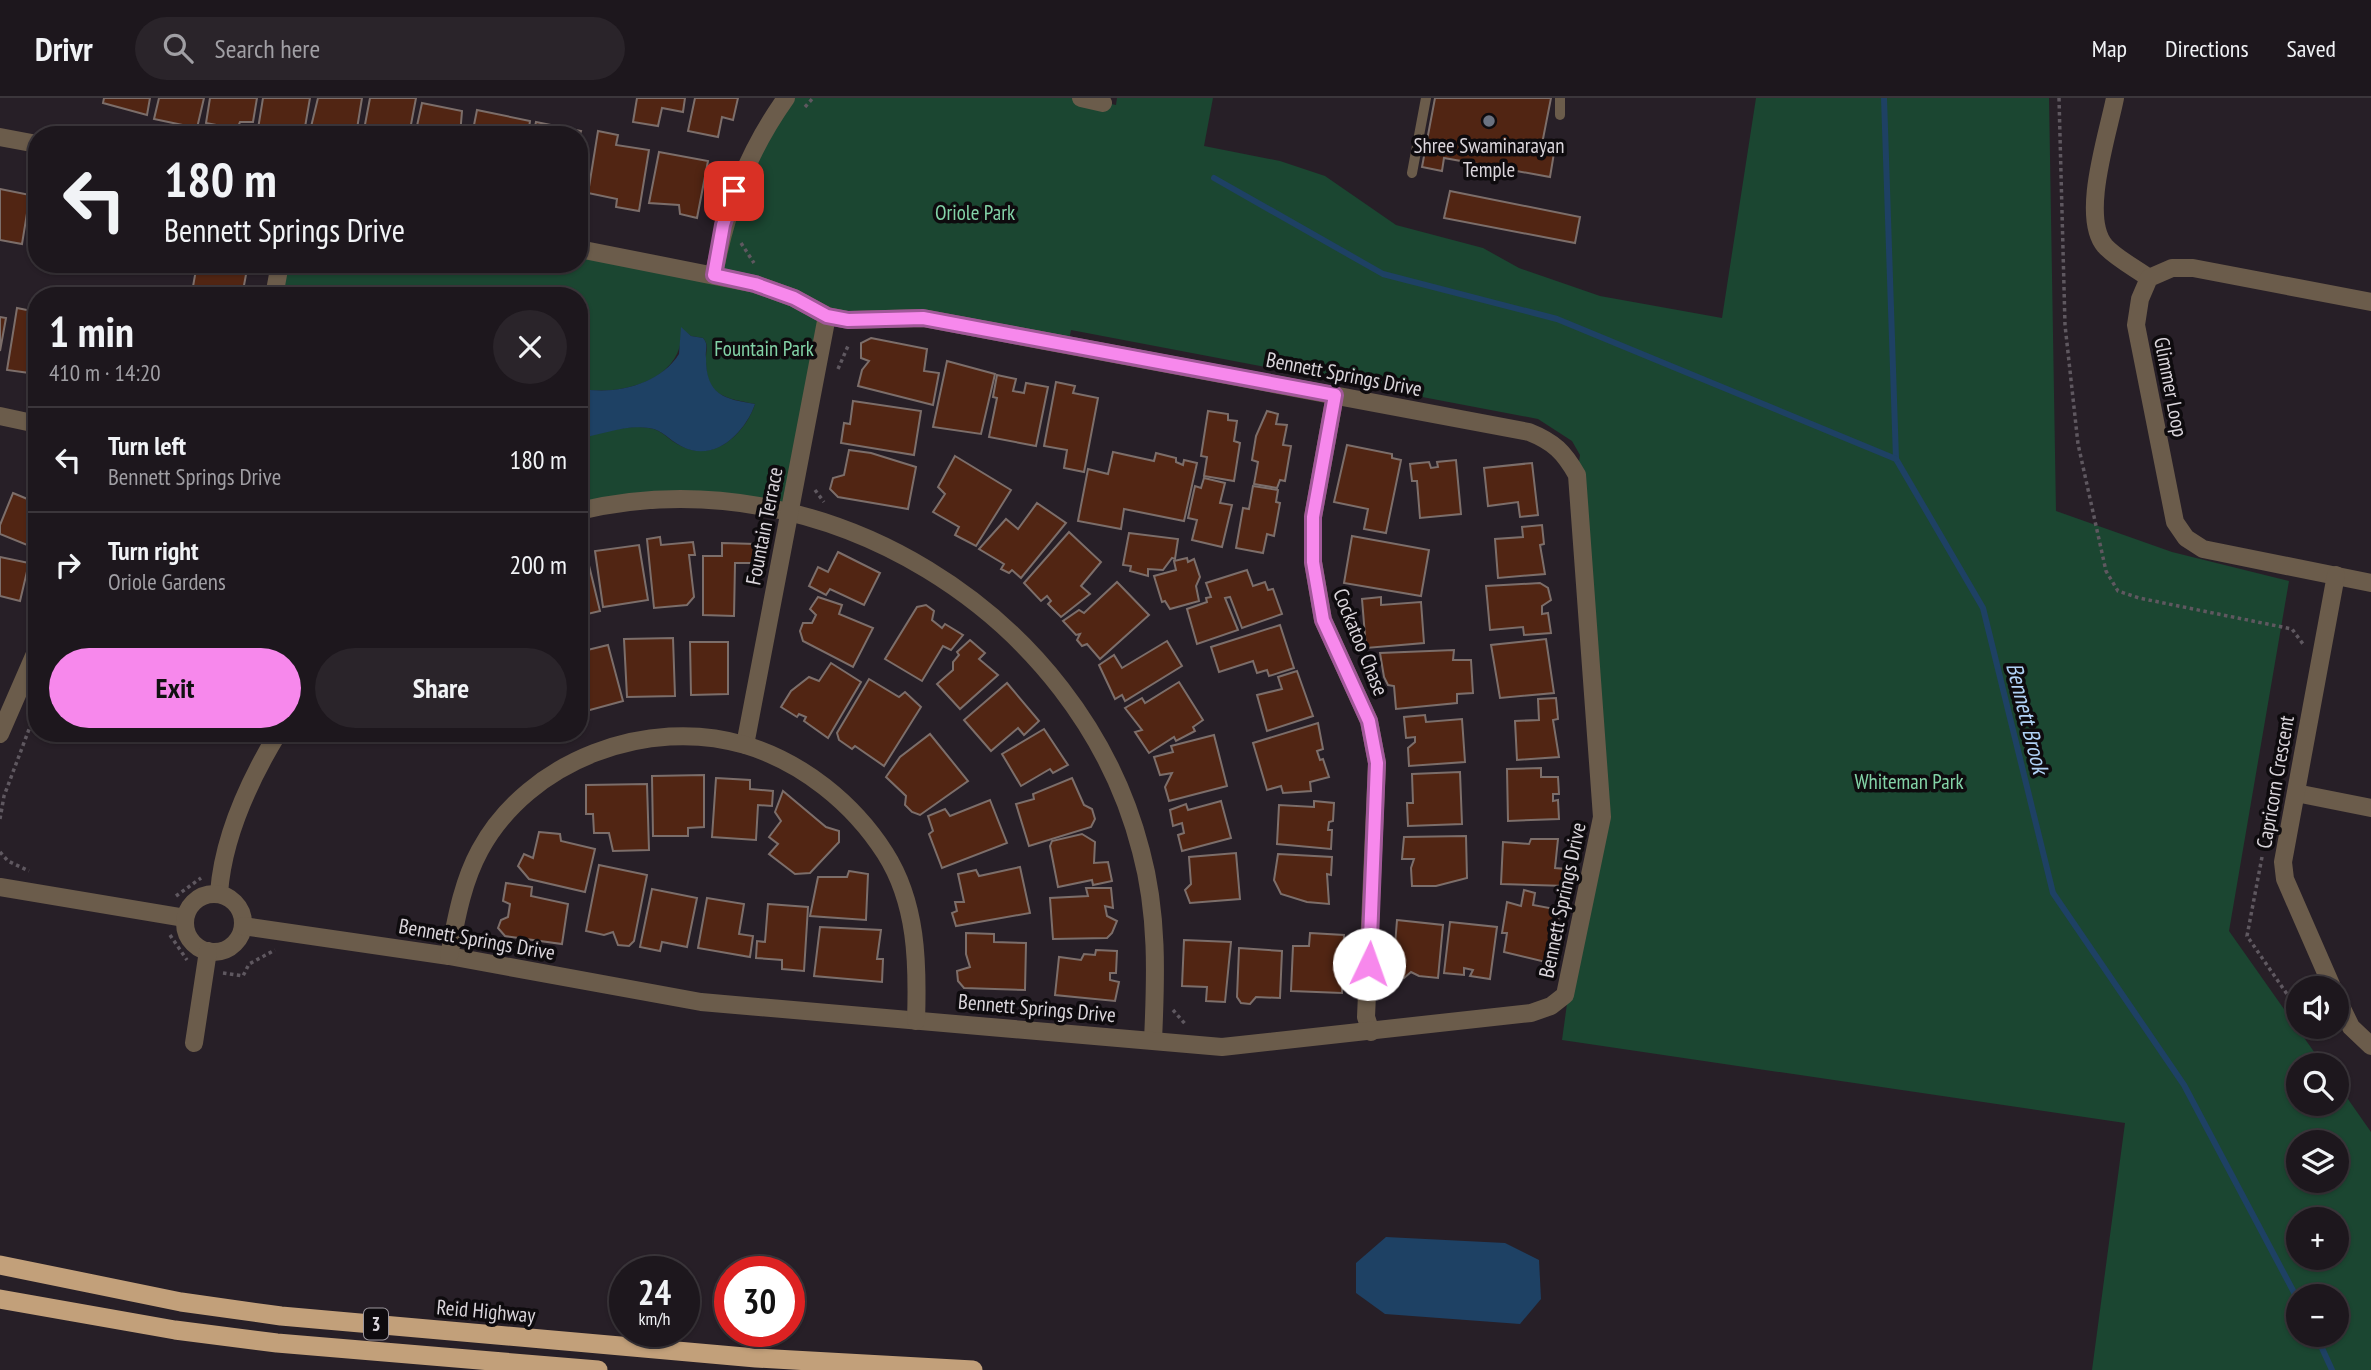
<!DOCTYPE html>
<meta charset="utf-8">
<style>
:root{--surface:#1d171d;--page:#2a242a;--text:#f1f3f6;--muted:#a09fa4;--line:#3b363b;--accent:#f788ec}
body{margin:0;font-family:"PT Sans Narrow",sans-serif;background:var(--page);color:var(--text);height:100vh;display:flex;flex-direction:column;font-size:26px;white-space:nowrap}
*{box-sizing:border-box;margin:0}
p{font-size:23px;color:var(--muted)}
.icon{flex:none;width:38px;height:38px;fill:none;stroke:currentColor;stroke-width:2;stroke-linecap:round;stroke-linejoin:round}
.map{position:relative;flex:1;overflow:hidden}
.drawer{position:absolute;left:28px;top:189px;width:560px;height:455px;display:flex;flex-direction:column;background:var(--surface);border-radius:28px;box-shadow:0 2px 5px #0004,0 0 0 2px var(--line)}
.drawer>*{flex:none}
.top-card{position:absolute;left:28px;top:28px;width:560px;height:147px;border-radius:28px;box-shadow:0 2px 5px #0004,0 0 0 2px var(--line);background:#1d171d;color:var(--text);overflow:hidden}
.tools{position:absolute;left:2286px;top:878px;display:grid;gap:14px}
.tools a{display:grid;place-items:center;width:63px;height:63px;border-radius:50%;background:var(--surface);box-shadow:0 2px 5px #0004,0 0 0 2px var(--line);font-size:35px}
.speed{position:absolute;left:609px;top:1158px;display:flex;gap:14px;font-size:35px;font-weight:700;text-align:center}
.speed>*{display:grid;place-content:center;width:91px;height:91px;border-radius:50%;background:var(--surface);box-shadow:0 2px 5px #0004,0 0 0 2px var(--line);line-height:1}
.speed small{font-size:18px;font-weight:400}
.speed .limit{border:10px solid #d22;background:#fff;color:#111}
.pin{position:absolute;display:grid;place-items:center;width:60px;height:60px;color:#fff;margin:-30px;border-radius:14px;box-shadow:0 4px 10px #0006}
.me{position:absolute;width:77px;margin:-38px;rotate:3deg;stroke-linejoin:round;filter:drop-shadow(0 0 5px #0008)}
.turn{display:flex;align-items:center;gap:24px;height:147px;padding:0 21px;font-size:32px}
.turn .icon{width:91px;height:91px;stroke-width:2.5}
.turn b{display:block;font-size:49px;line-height:60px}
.round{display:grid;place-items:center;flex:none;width:74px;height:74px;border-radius:37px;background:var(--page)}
.overview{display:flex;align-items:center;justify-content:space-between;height:119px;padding:0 21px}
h1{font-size:42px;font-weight:800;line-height:52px}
.button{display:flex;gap:14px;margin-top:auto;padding:14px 21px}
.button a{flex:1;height:80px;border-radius:42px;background:var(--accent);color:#111;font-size:28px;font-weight:800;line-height:80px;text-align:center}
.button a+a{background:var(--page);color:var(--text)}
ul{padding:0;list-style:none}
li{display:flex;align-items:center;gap:21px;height:105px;padding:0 21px;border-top:2px solid var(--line)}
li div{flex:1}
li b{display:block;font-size:26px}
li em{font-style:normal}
header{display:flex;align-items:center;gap:42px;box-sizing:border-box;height:98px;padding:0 35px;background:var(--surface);border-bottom:2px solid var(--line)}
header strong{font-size:33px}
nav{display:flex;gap:38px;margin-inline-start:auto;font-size:24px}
.search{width:490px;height:63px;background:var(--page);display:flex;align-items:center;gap:18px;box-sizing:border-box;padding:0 24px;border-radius:38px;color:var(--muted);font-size:26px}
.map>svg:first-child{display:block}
</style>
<header>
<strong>Drivr</strong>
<div class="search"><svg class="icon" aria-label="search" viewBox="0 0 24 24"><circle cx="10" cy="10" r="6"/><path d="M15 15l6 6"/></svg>Search here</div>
<nav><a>Map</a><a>Directions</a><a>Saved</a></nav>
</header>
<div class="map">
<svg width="2371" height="1272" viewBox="0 0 2371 1272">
<rect width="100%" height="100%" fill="#271f27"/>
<path fill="#1b4631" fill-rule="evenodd" d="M786,0h295l35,7 1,-7h96l-9,48 76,15 45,15 71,49 87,23 36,20 81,28 122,22 34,-220h293l7,413 116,41 117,29 -60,350 95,135h-26v38h38v-22l35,50v238h-279l33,-247 -563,-83 8,-58 29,-141 -22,-366 3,-20 -8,-14 -34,-22 -467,-89 -3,15 -145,-27 -95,-2 -39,197 -44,-9 -166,7v-73c22,-4 47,-14 70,-10 14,2 19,12 32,18 33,17 64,-12 74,-42 -31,-6 -50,-8 -49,-46 0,-9 3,-13 -3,-20l-12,-2 -10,-8c6,51 -61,70 -102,60v-92h-305l6,-32h299v-15l135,26 9,-50zM2298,1045h38v38h-38zM2298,1122h38v38h-38zM2298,1199h38v38h-38z"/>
<g fill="#1e4164">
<path d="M681,229l10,9 12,2c6,7 2,11 3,20 0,37 18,41 49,46 -10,29 -41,60 -74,42 -12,-6 -18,-16 -32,-18 -23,-4 -47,7 -70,10v-50c33,8 81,-3 100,-34z"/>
<path d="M1386,1139l119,6 34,17 2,39 -21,25 -135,-10 -29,-21v-30z"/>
</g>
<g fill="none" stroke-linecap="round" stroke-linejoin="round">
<g stroke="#1e4164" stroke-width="6">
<path d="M1884,0l12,361 87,149 70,285 131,192 114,215"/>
<path d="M1214,80l169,96 174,45 339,140"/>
<path d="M2316,1237l16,35"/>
</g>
</g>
<g fill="#512513" stroke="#7c6e6a" stroke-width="2">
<path d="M104,0h46l-3,17 -44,-12z"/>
<path d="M159,0h45l-7,30 -43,-9z"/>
<path d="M210,0h47l-4,24h-13l-3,7 -31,-6z"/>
<path d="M263,0h47l-6,35 -47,2z"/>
<path d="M318,0h44l-6,37h-47z"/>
<path d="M370,0h46l-7,37h-46z"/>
<path d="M637,0h48l-2,14 -21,-4 -4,18 -25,-4z"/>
<path d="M695,0h43l-5,22 -11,-3 -4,20 -30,-6z"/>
<path d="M1435,0h116l-9,46 13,3 -5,30 -106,-19 -2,13 -20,-4z"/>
<path d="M422,5l40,8 -2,24h-45z"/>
<path d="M477,12l53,11 -2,14h-56z"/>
<path d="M536,24l45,9 -2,6 -46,-2z"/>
<path d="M598,33l20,4 -2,10 33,5 -10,61 -23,-4 1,-8 -29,-6z"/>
<path d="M659,54l49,9 -11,57 -17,-4 -1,-9 -30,-2z"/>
<path d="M0,91l30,6 -8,49 -22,-4z"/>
<path d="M1450,93l130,26 -5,26 -131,-25z"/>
<path d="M37,103v45l-8,-2z"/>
<path d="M94,166h36l-1,8z"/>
<path d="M150,166h38l-1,8 -37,-5z"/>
<path d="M197,166h51l-6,32 -50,-4z"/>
<path d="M17,210l20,4v62l-30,-4z"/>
<path d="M0,219l6,1 -6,33z"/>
<path d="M871,240l56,11 -3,22 15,2 -6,32 -75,-19 4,-16 7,-9 -8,-3v-15z"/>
<path d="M947,263l48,13 -14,60 -48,-7z"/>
<path d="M997,277l19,4 -3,12 11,2 2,-10 22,4 -12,59 -47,-9 8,-39 -4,-1z"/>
<path d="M1056,284l19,4 -2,7 25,5 -14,74 -20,-4 3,-18 -23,-4z"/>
<path d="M853,303l68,10 -7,44 -73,-12 3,-20 6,1z"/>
<path d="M1208,313l20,3v6l9,1 -3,20 6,2 -6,38 -30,-5 3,-19 -6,-1z"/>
<path d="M1267,313l11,3 -2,10 11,1 -4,20 8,1 -6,35 -5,-1 -3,8 -23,-4 4,-22 -6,-2 4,-24z"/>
<path d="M1347,347l45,9v4l9,2 -15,73 -22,-4 4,-20 -34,-7z"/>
<path d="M849,352l22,3 45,14 -8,42 -70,-12 -8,-8 3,-11 11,-3z"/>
<path d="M1113,354l41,9 2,-8 20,5v4l7,3 1,-5 13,3 -13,58 -60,-12 -3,20 -43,-8 10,-52 20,5z"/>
<path d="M955,358l56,34 -35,56 -21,-11 4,-8 -26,-15 12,-18 -7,-7z"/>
<path d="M1456,362l5,54 -41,4 -3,-37h-5l-2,-17 19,-2 2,6 7,-1 -1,-5z"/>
<path d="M1532,365l6,52 -18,2 -2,-15 -30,4 -4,-38z"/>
<path d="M1204,380l21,5 -5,20 12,2 -10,42 -30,-7 5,-20 -9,-2 7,-32 6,2z"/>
<path d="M1253,388l25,4 -2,12 4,1 -6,33 -7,-2 -4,19 -27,-5 7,-40 6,1z"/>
<path d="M13,395l24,10v46l-37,-15v-9z"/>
<path d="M1037,405l29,20 -45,55 -9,-8 -3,3 -8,-4 3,-5 -25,-15 27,-30 12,10z"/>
<path d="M1542,427l2,19 -4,1 5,29 -47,4 -3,-39 28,-2 -1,-10z"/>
<path d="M1069,434l32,30 -20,24 9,8 -29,23 -13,-13 3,-3 -4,-5 -6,5 -17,-18z"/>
<path d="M1129,435l49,6 -3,20 -3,-1 -9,12 -15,-1v7l-18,-5 1,-5 -8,-1z"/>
<path d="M1352,438l77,14 -8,46 -77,-13z"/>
<path d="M660,439l1,8 32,-3 2,13h-6l5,42 -7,8 -33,3 -7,-69z"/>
<path d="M722,445l34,1v19h-21l-1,53 -31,-1v-59h19z"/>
<path d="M639,447l9,55 -45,7 -8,-56z"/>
<path d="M838,454l42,21 -16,32 -34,-16 -4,6 -17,-9 9,-19 10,5z"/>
<path d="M586,455l14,58 -21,5v-61z"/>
<path d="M0,459l29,6 -9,38 -20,-5z"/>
<path d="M1187,460l1,4 6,-3 6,18 -4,9 3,15 -29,8 -5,-8 -3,1 -8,-26 22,-6 -2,-9z"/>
<path d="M1247,472l6,16 12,-4 3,8 5,-1 9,25 -40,14 -12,-31 -5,1 13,32 -41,14 -10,-35 20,-7 -1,-4 5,-1 -5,-14z"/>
<path d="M1117,484l32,33 -49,44 -13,-15 -5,2 -5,-6 3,-6 -4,1 -13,-14 16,-11 5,3z"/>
<path d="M1540,485l8,5 3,12 -9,6v8l6,-1 3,20 -27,2 -1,-8 -33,3 -4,-44z"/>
<path d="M818,499l24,8 -3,9 34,14 -20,39 -50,-26 -3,-10 3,-8h9l4,-8 -6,-6z"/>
<path d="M1381,499v8l40,-3 3,41 -58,5 -4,-49z"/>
<path d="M926,507l8,6 -2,9 10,8 3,-4 18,11 -12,15 -8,-4 -21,35 -37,-22 32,-52z"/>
<path d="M1280,527l14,43 -25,8 -2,-6 -10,3 -4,-12 -34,11 -8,-25z"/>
<path d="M673,540l2,58 -48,1 -3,-58z"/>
<path d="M1546,541l8,54 -54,5 -9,-53z"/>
<path d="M970,542l15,13 -6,6 19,16 -38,34 -23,-25 16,-14v-8l6,-7 -2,-3z"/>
<path d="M1167,543l15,25 -57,35 -3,-6 -7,4 -16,-34 15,-10 8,13z"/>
<path d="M690,544h38v52l-37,1z"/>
<path d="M608,547l15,56 -44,12v-61z"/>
<path d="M1454,552l-1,10h18l2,33 -16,1v9l-61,6 -2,-23 -6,-1 -4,-8 -4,-24z"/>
<path d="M831,565l30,19 -33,56 -24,-17 2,-4 -7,-3 -2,3 -16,-10 10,-16 18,-14 10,4z"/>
<path d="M1297,573l16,45 -46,15 -10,-36 25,-6 -4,-12z"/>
<path d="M869,581l30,18 6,-5 16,15 -37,59 -29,-20 -3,3 -13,-9 -2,-7z"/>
<path d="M1179,584l24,38 -10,7 2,4 -19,10 -2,-4 -25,16 -14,-21 7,-2 -17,-22 17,-10 3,5z"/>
<path d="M1007,585l32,38 -15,14 -6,-7 -27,23 -27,-31z"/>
<path d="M1556,600l2,21 -5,1 6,37 -42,3 -2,-39 24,-1 -1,-21z"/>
<path d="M1425,617l1,7 36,-3 3,43 -56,4 -1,-18 7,-6v-5l-9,1 -2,-21z"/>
<path d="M1318,625l5,26 -6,2 3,9 3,-1 6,18 -19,5 1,9 -28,2 -2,-7 -14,4 -14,-47z"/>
<path d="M1044,631l24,36 -15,8 -3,-4 -29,17 -19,-32z"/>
<path d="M930,636l38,47 -48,34 -8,-3 -7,-7 1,-9 -20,-19 14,-20z"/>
<path d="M1214,637l13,51 -58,15 -4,-14 7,-14 -12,2 -6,-18 19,-5 -2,-6z"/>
<path d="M1541,670v9h17l1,17h-6v7l5,-1 1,19 -51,2 -1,-52z"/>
<path d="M1460,674l2,52 -54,2 -1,-23h6l-1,-29z"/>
<path d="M704,677v52l-16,1v8h-35l-1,-60z"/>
<path d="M716,680l34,2v9l23,2 -1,15 -14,-1 -2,35 -44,-3z"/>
<path d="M1072,680l12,27 8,4 3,10 -4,8 -62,19 -13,-42 18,-5 -1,-5z"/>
<path d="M647,686l2,66 -36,1 -4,-18h-15l-1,-19h-7v-29z"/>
<path d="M783,693l43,36 13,4v11l-29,31 -15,1 -26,-20 9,-10 -9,-7 12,-16 -6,-9z"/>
<path d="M990,702l17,43 -65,25 -13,-34 4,-3 -5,-15 17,-7 5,7z"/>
<path d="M1221,703l10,37 -49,13 -4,-16 6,-2 -2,-10 -9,3 -3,-16 16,-6 2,6z"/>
<path d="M1314,703l20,2 -1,18 -4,1 -1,8h4l-1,19 -54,-5 2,-39 35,2z"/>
<path d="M539,734l21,2 1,7 34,8 -10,43 -56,-13 -11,-13 6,-12 9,4z"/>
<path d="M1082,736l13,8 -1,21 14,-1 4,19 -19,4 -1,-5 -34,7 -8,-41 2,-5z"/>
<path d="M1466,738l1,42 -31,8h-24l-1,-18 3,-9h-12l2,-22z"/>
<path d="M1531,741h27l-3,29 12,1v17l-66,-2 2,-42 26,2z"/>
<path d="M1236,755l4,46 -50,4 -5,-13 6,-6 -2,-27z"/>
<path d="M1278,756l54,3 -1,18 -4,-1 2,30 -22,-2 -26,-8 -7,-14z"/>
<path d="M599,767l48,10 -13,66 -5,5 -11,-1 -5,-13 -9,3 -18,-4z"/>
<path d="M1020,769l10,46 -74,13 -4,-13 5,-2 -2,-9h9l-6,-28 18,-4 3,6z"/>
<path d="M849,773l19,3 -2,46 -56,-4 8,-39h29z"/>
<path d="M506,785l26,4 -1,9 37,8 -6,40 -57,-8 -7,-8 3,-8 7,-3 2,-13 -7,-3z"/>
<path d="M1086,790h25l2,20 -8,-2 2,10 10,5 -5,12 -5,5 -54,1 -3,-41 38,-2z"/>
<path d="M652,791l45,9 -10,49 -25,-5 -2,9 -20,-4z"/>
<path d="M1524,792l11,3 -2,12 27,5 -10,53 -46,-11 3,-19h-5l5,-31 14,4z"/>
<path d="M707,800l37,6 -5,30 14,2 -3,21 -52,-9z"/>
<path d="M768,806l40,3 -4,64 -22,-2v-9l-26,-2 1,-17 8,1z"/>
<path d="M1397,822l46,5 -5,53 -19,-2 -8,-4 -7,6 -11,-7z"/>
<path d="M1450,824l47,5 -7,52 -20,-3 3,-6 -9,-2v7l-20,-2z"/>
<path d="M820,829l61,3 -4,29h6l-1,23 -68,-6z"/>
<path d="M966,835l28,1v8l32,1 -1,47 -61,-2 -6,-7 -1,-10 13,-4 -4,-13z"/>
<path d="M1310,835l34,2 -2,58 -51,-2 2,-45h16z"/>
<path d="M1184,842l47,2 -6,60 -19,-1 1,-14 -25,-1z"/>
<path d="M1239,850l43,3 -2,47 -24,-1 -6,7 -9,-1 -4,-6z"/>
<path d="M1096,852l21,1 -1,22h-6v7l9,2 -4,19 -60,-6 4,-38 22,3 3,-6 11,1z"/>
</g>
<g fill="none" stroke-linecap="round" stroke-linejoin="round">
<g stroke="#5f5860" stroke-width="3.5" stroke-dasharray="3.5 3.5" stroke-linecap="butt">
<path d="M2059,0l6,227 13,119 28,127 12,20 21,7 153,31 11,15"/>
<path d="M805,9l8,-9"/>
<path d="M741,145l13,20"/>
<path d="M838,271l10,-23"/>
<path d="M815,392l9,12"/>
<path d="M0,721l4,-23 33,-88"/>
<path d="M0,754l8,9 21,10"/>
<path d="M2262,759l-15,79 51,74"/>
<path d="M176,798l25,-18"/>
<path d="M170,837l17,25"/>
<path d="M223,875l20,3 6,-12 26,-14"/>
<path d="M1173,912l13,15"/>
</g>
<g stroke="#6b5c4b" stroke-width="10">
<path d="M1560,17v-17"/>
<path d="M1412,75l14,-75"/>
</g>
<g stroke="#6b5c4b" stroke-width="18">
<path d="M1081,0l22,5"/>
<path d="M2115,0c-7,36 -35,119 -10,148 11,12 30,22 44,32"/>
<path d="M0,39l37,7"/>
<path d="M714,177c12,-66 33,-122 72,-177"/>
<path d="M274,198l6,-32"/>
<path d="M2371,204l-178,-34h-21l-23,10 -9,21 -4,26 39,197 11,16 17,11 168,34"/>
<path d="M1335,297l-22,122v45l10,58 46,101 8,42 -11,254 5,15"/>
<path d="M0,318l37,8"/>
<path d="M579,413c241,-58 501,101 562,340 17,63 15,125 12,189"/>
<path d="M0,636l37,-85"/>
<path d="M745,647l82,-429"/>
<path d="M2296,695l75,15"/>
<path d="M0,789l185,31"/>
<path d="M219,795c4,-56 30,-112 59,-160"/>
<circle cx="214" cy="825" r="29"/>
<path d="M243,828l206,30 252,46 521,45 309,-34 20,-7 14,-11 37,-178 -25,-342c-13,-23 -23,-33 -48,-43l-606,-114 -75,2 -21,-4 -33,-18 -39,-14 -176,-35"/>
<path d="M449,858c7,-36 13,-73 31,-106 49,-90 168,-134 265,-105 57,17 108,58 140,108 32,50 33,110 31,168"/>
<path d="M2333,891l-48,-110 -2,-17 53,-287"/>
<path d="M2336,898l15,31 20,19"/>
<path d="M194,945l14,-92"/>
</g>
<g stroke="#c2a07a" stroke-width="19">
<path d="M0,1167l181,37 100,14 475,42 217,12"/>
<path d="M0,1201l175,31 102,13 321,27"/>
</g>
</g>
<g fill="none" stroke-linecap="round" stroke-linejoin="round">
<defs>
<path id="route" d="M734,93l-11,34 -9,50 41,9 39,14 33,18 21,4 75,-2 412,77 -22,122v45l10,58 46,101 8,42 -8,201"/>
</defs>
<use href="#route" stroke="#a15899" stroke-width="18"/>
<use href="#route" stroke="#f788ec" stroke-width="12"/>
</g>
<circle fill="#6b7280" stroke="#0e0b0e" stroke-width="2.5" cx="1489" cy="23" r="7"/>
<g text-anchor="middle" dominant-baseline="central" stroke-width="7" stroke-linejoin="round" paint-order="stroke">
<rect fill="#0e0b0e" stroke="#9d989e" stroke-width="2" x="364" y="1210.5" width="24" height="31" rx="5"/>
<g font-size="19" font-weight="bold" fill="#dad5db">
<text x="376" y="1226">3</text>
</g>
<g font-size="21" fill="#dad5db" stroke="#0e0b0e">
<text x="1489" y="47">Shree Swaminarayan<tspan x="1489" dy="24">Temple</tspan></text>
</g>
<g font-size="21" fill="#83d3a7" stroke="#0e0b0e">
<text x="975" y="114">Oriole Park</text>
<text x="764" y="250">Fountain Park</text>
<text x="1909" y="683">Whiteman Park</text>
</g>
<g font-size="21" fill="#dad5db" stroke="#0e0b0e">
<text transform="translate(1344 276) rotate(11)">Bennett Springs Drive</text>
<text transform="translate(2171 289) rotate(79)">Glimmer Loop</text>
<text transform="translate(764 428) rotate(-79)">Fountain Terrace</text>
<text transform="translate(1361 544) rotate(68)">Cockatoo Chase</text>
<text transform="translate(2275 684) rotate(-80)">Capricorn Crescent</text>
<text transform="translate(1562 802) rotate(-78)">Bennett Springs Drive</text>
<text transform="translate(477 841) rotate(10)">Bennett Springs Drive</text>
<text transform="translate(1037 910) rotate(5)">Bennett Springs Drive</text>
<text transform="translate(486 1213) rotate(5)">Reid Highway</text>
</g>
<g font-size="23" font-style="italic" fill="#b1d2f6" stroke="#0e0b0e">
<text transform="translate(2028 620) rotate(76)">Bennett Brook</text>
</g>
</g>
</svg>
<div class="tools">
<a><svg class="icon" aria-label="sound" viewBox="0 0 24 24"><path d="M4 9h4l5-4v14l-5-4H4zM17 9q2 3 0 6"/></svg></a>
<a><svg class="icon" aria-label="search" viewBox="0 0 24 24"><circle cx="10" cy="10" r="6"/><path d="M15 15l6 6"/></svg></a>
<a><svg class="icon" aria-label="layers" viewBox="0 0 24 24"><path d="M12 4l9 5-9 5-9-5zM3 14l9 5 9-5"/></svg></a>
<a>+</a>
<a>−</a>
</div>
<div class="speed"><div>24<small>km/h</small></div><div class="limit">30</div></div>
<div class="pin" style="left:734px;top:93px;background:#d93025"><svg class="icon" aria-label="arrive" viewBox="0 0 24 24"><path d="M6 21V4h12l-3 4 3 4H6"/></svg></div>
<svg class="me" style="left:1369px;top:866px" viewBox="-20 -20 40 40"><circle r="19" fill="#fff"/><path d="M0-13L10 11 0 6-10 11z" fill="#f788ec"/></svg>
<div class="top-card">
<div class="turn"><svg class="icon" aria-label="left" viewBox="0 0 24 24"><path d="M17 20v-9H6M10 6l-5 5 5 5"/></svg><div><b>180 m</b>Bennett Springs Drive</div></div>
</div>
<section class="drawer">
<div class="overview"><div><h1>1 min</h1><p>410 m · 14:20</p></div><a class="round"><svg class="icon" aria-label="close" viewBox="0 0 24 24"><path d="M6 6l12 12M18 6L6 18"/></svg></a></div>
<ul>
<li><svg class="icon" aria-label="left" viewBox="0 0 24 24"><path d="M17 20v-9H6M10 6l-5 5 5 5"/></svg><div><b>Turn left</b><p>Bennett Springs Drive</p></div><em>180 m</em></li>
<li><svg class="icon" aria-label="right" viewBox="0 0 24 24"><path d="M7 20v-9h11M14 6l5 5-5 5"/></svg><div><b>Turn right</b><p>Oriole Gardens</p></div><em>200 m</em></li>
</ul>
<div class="button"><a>Exit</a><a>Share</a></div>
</section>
</div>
